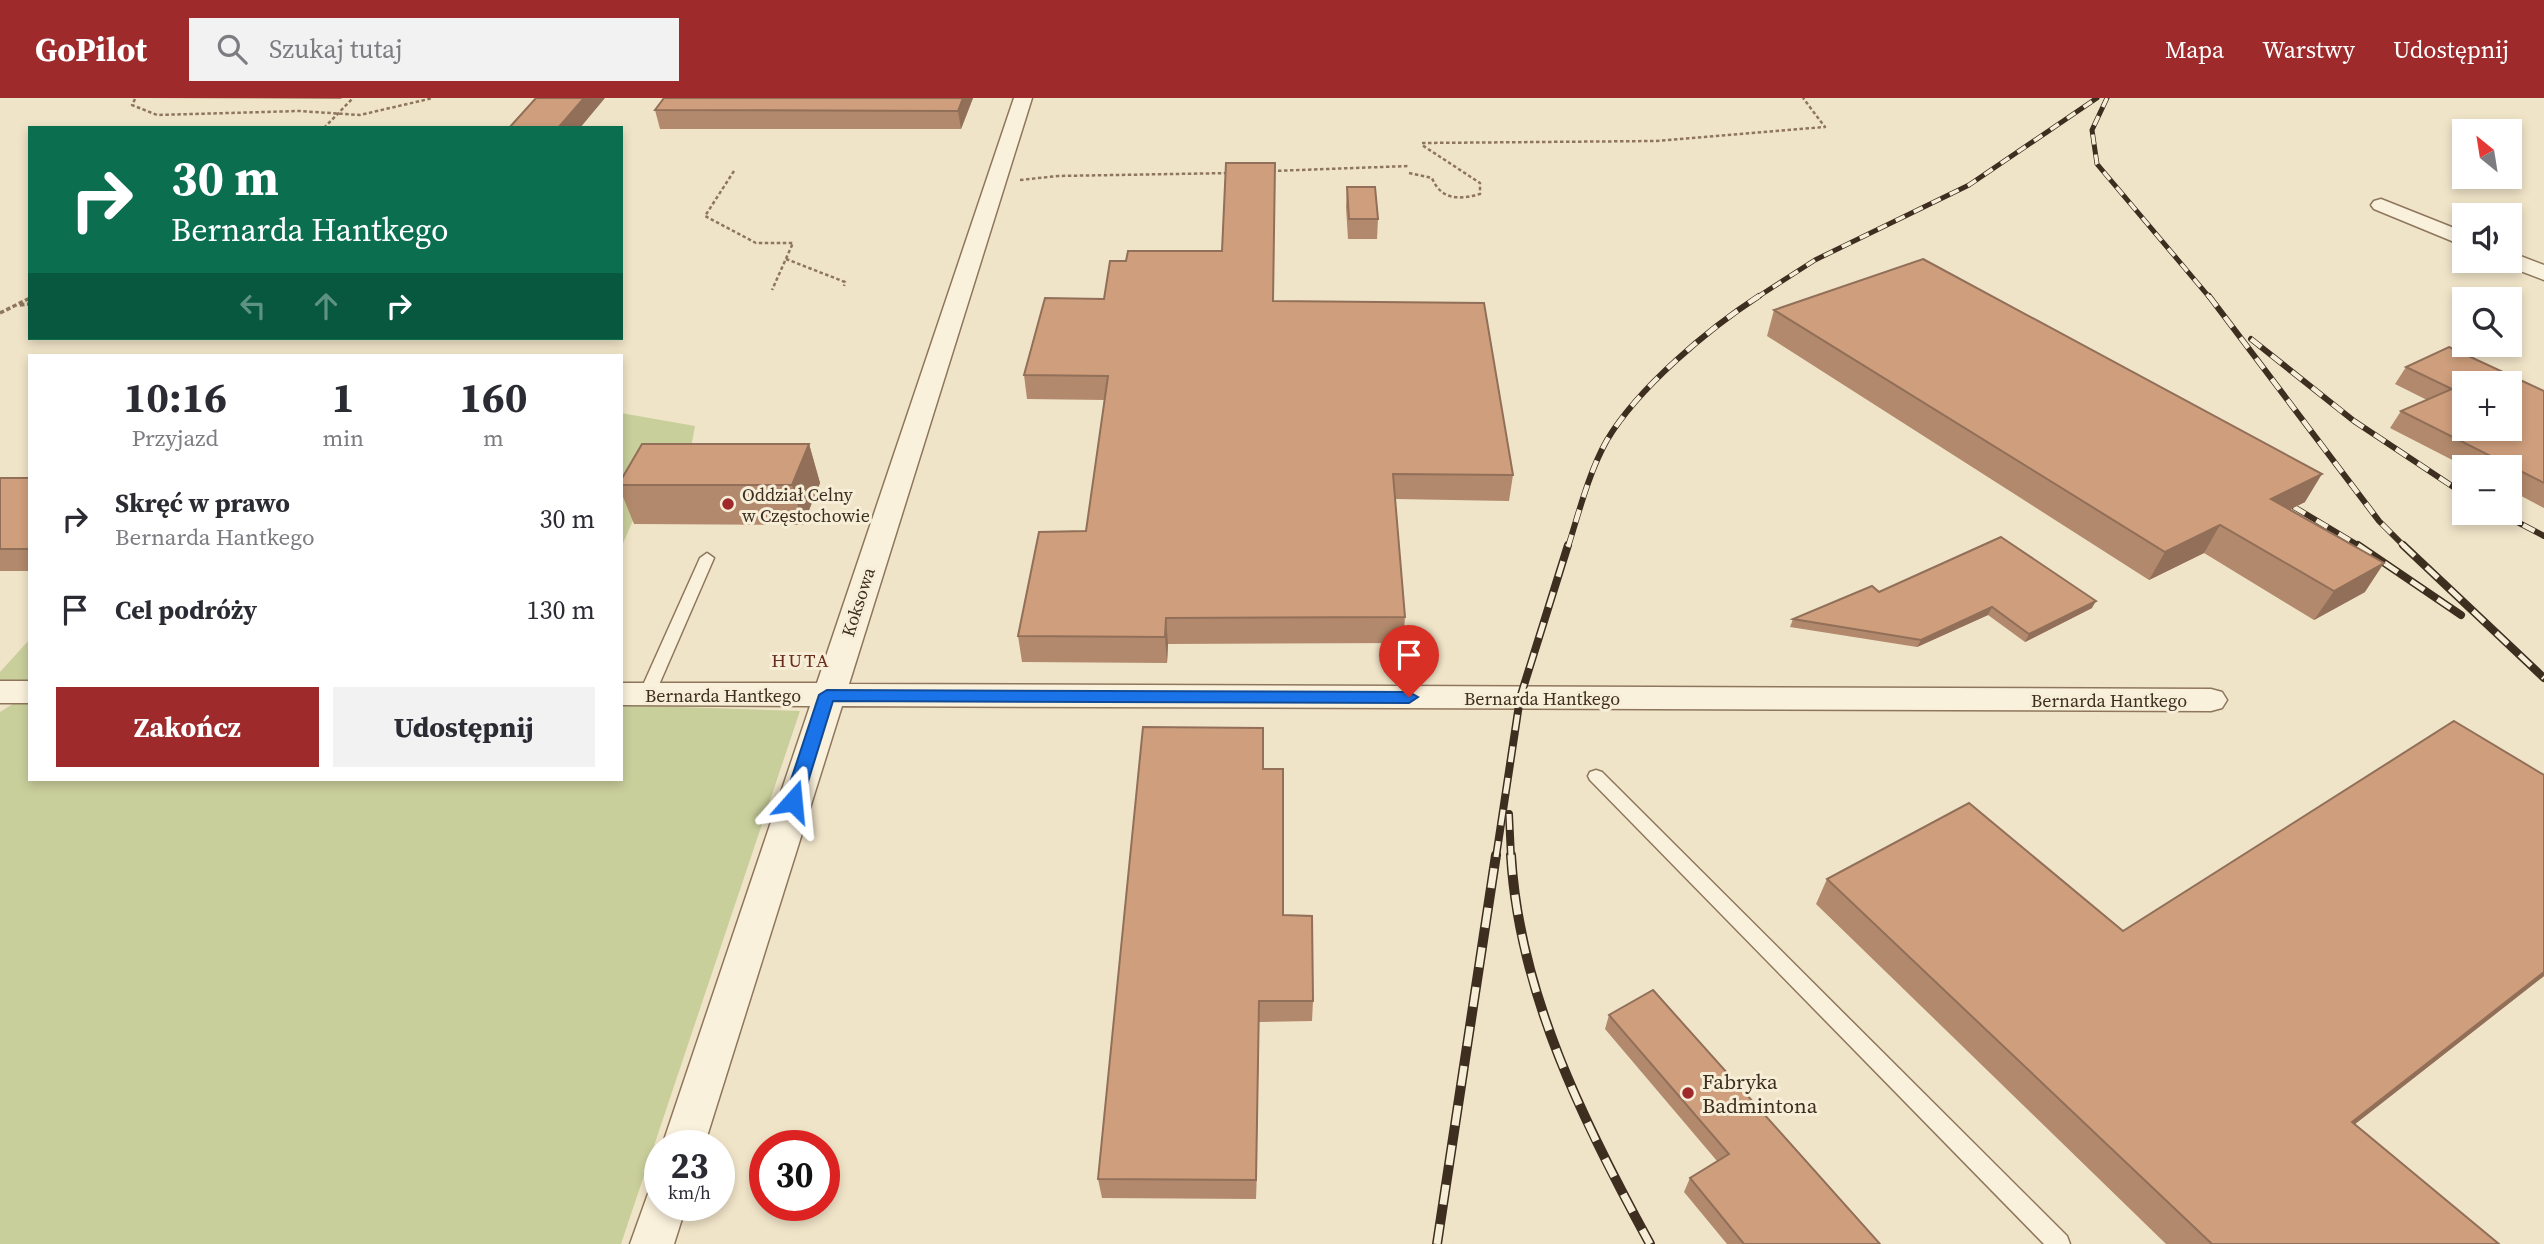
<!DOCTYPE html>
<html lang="pl">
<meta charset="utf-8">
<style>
:root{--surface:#fff;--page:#f2f2f3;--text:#2b2b33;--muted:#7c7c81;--accent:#9e2a2b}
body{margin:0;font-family:"Source Serif 4",serif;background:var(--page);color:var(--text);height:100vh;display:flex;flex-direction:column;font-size:26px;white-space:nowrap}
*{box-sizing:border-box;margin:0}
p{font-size:23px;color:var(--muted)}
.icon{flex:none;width:38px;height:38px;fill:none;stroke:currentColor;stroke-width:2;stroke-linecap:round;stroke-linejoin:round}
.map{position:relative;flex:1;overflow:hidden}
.drawer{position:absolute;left:28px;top:256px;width:595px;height:427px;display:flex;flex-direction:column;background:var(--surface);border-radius:0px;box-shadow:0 4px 10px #0003}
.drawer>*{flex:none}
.hud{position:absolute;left:28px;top:28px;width:595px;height:214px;border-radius:0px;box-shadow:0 4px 10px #0003;background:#0b6e4f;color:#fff;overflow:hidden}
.needle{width:46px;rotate:330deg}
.tools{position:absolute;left:2452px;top:21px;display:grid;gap:14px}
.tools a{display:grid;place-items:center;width:70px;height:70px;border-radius:0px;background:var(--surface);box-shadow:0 4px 10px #0003;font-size:35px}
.speed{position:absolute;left:644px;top:1032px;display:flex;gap:14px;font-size:35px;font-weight:700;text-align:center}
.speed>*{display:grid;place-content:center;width:91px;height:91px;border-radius:50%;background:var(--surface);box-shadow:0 4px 10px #0003;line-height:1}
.speed small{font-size:18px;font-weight:400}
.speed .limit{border:10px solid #d22;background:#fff;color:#111}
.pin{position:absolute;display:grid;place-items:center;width:60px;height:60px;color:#fff;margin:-72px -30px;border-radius:50% 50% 50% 0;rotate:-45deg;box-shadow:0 0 7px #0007}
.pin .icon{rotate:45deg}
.me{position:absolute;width:77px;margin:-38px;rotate:18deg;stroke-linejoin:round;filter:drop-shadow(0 0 5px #0008)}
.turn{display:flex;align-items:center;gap:24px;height:147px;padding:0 28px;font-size:32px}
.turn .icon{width:91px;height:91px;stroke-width:2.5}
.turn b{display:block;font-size:49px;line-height:60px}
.lanes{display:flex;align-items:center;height:66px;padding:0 28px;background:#0003;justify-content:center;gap:35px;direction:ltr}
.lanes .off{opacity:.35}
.eta{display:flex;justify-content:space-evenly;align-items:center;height:119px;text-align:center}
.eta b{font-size:42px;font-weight:700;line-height:49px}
.primary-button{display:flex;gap:14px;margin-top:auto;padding:14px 28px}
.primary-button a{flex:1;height:80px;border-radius:0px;background:var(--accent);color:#fff;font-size:28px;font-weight:700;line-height:80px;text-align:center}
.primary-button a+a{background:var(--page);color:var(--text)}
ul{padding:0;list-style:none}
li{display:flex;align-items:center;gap:21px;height:91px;padding:0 28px}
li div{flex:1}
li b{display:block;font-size:26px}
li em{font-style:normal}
header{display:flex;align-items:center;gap:42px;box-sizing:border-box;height:98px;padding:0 35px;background:var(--accent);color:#fff}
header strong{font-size:33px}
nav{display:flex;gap:38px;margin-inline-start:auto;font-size:24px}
.search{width:490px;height:63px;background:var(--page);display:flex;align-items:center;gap:18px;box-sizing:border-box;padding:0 24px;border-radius:0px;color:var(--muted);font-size:26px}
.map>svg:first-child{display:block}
</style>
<header>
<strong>GoPilot</strong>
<div class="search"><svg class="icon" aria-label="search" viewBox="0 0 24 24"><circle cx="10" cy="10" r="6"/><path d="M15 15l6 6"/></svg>Szukaj tutaj</div>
<nav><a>Mapa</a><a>Warstwy</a><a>Udostępnij</a></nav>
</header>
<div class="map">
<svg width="2544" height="1146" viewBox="0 0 2544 1146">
<rect width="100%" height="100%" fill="#f0e4c8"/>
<g fill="#c9cf9b">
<path d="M621,315l74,13 -8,43 -32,1 -34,78z"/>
<path d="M30,541v43h-30v-10z"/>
<path d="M30,595v86h591v-74l179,6 -179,533h-621v-532z"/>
</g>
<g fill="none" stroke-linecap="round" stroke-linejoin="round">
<defs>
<g id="service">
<path d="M707,455l7,5 -59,136 -2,4h-12l-2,-4 61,-136z"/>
<path d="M1596,672l6,2 465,464 3,8h-26l-454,-464 -2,-4 2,-4z"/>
</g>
<g id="minor">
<path d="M1014,0h18l-183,586 1362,5 11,3 5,8 -5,8 -11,3 -1369,-5 -138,440h-42l148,-440 -189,-1v-22h196z"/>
<path d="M2381,101l83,33v14l-90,-37 -3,-4 3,-4z"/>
<path d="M2510,154l34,13v15l-42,-16 -2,-3h10z"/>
<rect x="0" y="583" width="30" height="22"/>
<path d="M660,1089v19h26l-12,38h-44l19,-53z"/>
</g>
</defs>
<use href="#service" stroke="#8d765c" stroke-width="3"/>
<use href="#minor" stroke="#8d765c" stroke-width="3"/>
<g stroke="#8d765c" stroke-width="2.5" stroke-dasharray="3.5 2.5" stroke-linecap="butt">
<path d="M135,1l-3,6 25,10 142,-4 61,4 73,-17"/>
<path d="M324,30l29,-30"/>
<path d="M1422,45l234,-2 169,-14 -22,-29"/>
<path d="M734,73l-29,45 51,27h37l-21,47"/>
<path d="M1272,73l137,-5"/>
<path d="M1409,75l23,5c9,22 27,22 48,16v-11l-58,-38"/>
<path d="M1020,82l38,-4 173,-3"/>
<path d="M786,161l59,23 -1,4"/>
</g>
<g stroke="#8d765c" stroke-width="3.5" stroke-dasharray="4.5 2.5" stroke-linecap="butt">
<path d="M20,207l10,-1"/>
<path d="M0,215l30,-15"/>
</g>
<use href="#service" fill="#faf1dc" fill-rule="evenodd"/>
<use href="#minor" fill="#faf1dc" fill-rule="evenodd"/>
<defs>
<g id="rail-far3">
<path d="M2107,0l-15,32 5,34 113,134"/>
<path d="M1756,200l59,-38 154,-75 128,-87"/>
</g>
<g id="rail-far2">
<path d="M2209,198l170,225 26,26"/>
<path d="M2251,241l103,82 110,73"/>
<path d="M2294,409l67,40"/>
<path d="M2500,415l44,23"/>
<path d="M1568,449c11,-35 21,-75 39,-107 31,-52 101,-111 152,-144"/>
</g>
<g id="rail-far1">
<path d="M2358,447l103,70"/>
<path d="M2403,447l141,133"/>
<path d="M1509,716l2,43"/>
<path d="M1496,759l24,-159 48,-153"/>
</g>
<g id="rail">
<path d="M1511,757c8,139 74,270 139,389"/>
<path d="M1437,1146l59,-389"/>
</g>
</defs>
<use href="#rail-far3" stroke="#3d2e20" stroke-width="5"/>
<use href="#rail-far2" stroke="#3d2e20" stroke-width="6"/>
<use href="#rail-far1" stroke="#3d2e20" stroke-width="8"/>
<use href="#rail" stroke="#3d2e20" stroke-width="10"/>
<use href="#rail-far3" stroke="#f7eed8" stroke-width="3.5" stroke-dasharray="10" stroke-linecap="butt"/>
<use href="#rail-far2" stroke="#f7eed8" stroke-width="4.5" stroke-dasharray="13" stroke-linecap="butt"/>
<use href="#rail-far1" stroke="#f7eed8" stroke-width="5" stroke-dasharray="16" stroke-linecap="butt"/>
<use href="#rail" stroke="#f7eed8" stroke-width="7" stroke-dasharray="20" stroke-linecap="butt"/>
</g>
<g fill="#b2896c">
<path d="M145,0h197l-1,1z"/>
<path d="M973,0l-12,31h-301l-5,-19z"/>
<path d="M1347,89l31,32 -1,20h-29l-2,-32z"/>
<path d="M1126,163l147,40 240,174 -4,26 -114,-2 10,118 -2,26 -235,1 -1,19 -145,-1 -4,-26 68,-105 19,-131 -78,-1 -3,-24 80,-76z"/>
<path d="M1774,212l531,192 -16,8 76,82 -51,28 -110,-67 -55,27 -382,-244z"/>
<path d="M2406,269l138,24v117l-34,-18v-23h-44l-76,-39 11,-17 26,-11 -32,-16z"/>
<path d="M809,346l11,39 -17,42 -169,-1 -13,-32v-12z"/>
<rect x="0" y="380" width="30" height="93"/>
<path d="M1879,494l213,16 -67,34 -37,-27 -71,32 -127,-20 3,-8z"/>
<path d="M1263,671l20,146 30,86 -1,20 -53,1 -3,177 -154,-1 -4,-19z"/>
<path d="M2544,677v201l-189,148 144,120h-333l-350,-340 11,-25 296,52z"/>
<path d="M1609,917l271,229h-153l-43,-52 6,-14 27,-17 -112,-132z"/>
</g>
<g fill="#916f58">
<path d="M584,0h21l-25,30h-22z"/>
<path d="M963,0h10l-12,31 -3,-18z"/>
<path d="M809,346l11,39 -17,42 -11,-40z"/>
<path d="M2322,376l-17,28 -51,25 17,-28z"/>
<path d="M2220,427l-16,28 -55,27 16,-28z"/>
<path d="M2384,465l-19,29 -51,28 20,-29z"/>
<path d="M2096,503l-4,7 -67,34 4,-8z"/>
<path d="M1992,509l-4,8 -71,32 4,-7z"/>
<path d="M1166,520l2,26 -1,19 -2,-26z"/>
<path d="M2544,874v4l-217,170 25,-24z"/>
<path d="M1259,903v21l-3,177v-19z"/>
</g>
<g fill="#cf9f7d" stroke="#916f58" stroke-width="2" fill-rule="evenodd">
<path d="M536,0h48l-26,30h-49z"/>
<path d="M664,0h299l-5,13 -303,-1z"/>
<path d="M1226,65h49l-2,138 211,2 29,172 -120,-1 12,143 -239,1 -1,19 -147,-1 21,-104 47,-1 22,-155 -84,-1 21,-77 59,1 6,-38h16l2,-10h94z"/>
<path d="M1347,89h28l3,32h-29z"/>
<path d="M1923,161l399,215 -51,25 113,64 -50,28 -114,-66 -55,27 -391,-242z"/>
<path d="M2449,249l95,44v92l-143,-72 51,-22 -46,-22zM2464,285h46v46h-46z"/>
<path d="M642,346h167l-17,41h-171v-5z"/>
<path d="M0,380h30v69l-2,2h-28z"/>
<path d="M2001,439l95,64 -67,33 -37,-27 -71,33 -128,-21 79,-33 7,6z"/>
<path d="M2454,623l90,54v197l-192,150 147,122h-287l-385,-365 142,-76 154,128z"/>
<path d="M1143,629l120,1v41h20v146l29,1 1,85h-54l-3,179 -158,-1z"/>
<path d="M1653,892l227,254h-136l-54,-66 39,-24 -120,-139z"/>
</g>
<path fill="#1a73e8" stroke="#114b97" stroke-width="2" d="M827,592l582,2 9,5 -9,6 -576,-2 -31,100 -3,5h-12l-3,-5 35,-106z"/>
<g fill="#9e2a2b" stroke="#f7eed8" stroke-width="2.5">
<circle cx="728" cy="406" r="7"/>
<circle cx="1688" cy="995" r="7"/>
</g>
<g text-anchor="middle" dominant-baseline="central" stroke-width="6" stroke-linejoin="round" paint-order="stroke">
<g font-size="18" fill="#3d2e20" stroke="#f7eed8" text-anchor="start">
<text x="742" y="396">Oddział Celny<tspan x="742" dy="21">w Częstochowie</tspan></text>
</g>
<g font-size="18" fill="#3d2e20" stroke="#f7eed8">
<text transform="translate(858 504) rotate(-72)">Koksowa</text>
<text x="723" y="597">Bernarda Hantkego</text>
<text x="1542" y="600">Bernarda Hantkego</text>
<text x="2109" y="602">Bernarda Hantkego</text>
</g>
<g font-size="19" letter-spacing="2" fill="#6b2e1e" stroke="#f7eed8">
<text x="801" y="562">HUTA</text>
</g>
<g font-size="21" fill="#3d2e20" stroke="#f7eed8" text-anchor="start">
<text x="1702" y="983">Fabryka<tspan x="1702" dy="24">Badmintona</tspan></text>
</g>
</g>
</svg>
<div class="tools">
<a><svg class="needle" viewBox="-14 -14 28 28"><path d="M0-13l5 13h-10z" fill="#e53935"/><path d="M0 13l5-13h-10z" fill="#7c7c81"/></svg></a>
<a><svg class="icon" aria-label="sound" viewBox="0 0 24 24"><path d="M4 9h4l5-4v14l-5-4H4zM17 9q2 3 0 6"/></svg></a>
<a><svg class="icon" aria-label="search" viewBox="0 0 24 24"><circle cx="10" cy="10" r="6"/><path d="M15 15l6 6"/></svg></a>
<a>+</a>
<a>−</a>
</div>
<div class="speed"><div>23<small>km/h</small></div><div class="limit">30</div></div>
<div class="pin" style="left:1409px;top:599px;background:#d93025"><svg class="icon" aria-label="arrive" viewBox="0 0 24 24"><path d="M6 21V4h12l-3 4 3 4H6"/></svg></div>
<svg class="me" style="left:793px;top:703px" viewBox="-20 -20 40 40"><path d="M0-17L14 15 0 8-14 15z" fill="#1a73e8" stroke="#fff" stroke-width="4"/></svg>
<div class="hud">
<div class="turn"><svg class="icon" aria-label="right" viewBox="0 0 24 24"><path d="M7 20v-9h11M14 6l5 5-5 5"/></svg><div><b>30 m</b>Bernarda Hantkego</div></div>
<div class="lanes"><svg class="icon off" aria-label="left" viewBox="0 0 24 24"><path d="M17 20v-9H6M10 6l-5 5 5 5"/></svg><svg class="icon off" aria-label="ahead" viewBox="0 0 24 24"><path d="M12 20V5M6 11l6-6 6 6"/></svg><svg class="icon" aria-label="right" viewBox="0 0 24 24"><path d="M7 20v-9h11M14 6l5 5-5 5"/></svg></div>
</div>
<section class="drawer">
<div class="eta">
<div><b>10:16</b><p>Przyjazd</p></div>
<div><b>1</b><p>min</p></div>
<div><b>160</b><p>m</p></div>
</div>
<ul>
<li><svg class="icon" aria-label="right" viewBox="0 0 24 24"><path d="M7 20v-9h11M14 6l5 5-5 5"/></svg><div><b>Skręć w prawo</b><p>Bernarda Hantkego</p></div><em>30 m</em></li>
<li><svg class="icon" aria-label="arrive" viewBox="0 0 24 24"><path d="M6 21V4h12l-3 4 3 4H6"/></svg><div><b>Cel podróży</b></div><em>130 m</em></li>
</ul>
<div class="primary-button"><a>Zakończ</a><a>Udostępnij</a></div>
</section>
</div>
